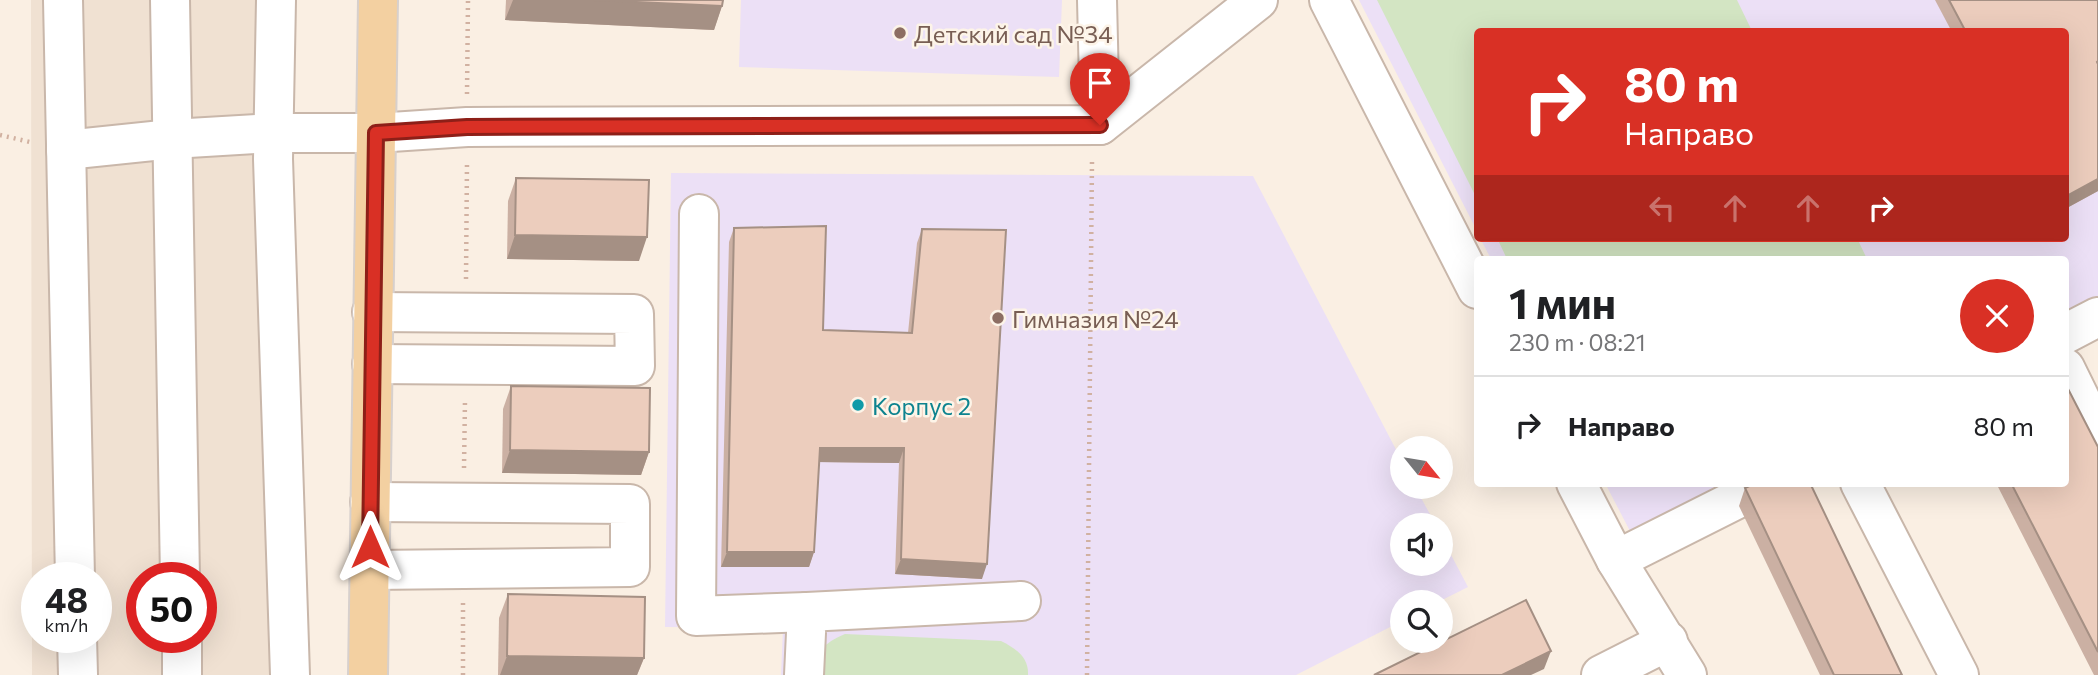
<!DOCTYPE html>
<html lang="ru">
<meta charset="utf-8">
<style>
:root{--surface:#fff;--page:#f6f6f6;--text:#202124;--muted:#757577;--line:#e0e0e0}
body{margin:0;font-family:Commissioner,sans-serif;background:var(--page);color:var(--text);height:100vh;display:flex;flex-direction:column;font-size:26px;white-space:nowrap}
*{box-sizing:border-box;margin:0}
p{font-size:23px;color:var(--muted)}
.icon{flex:none;width:38px;height:38px;fill:none;stroke:currentColor;stroke-width:2;stroke-linecap:round;stroke-linejoin:round}
.map{position:relative;flex:1;overflow:hidden}
.drawer{position:absolute;left:1474px;top:256px;width:595px;height:231px;display:flex;flex-direction:column;background:var(--surface);border-radius:7px;box-shadow:0 7px 28px #0002}
.drawer>*{flex:none}
.hud{position:absolute;left:1474px;top:28px;width:595px;height:214px;border-radius:7px;box-shadow:0 7px 28px #0002;background:#d93025;color:#fff;overflow:hidden}
.needle{width:46px;rotate:120deg}
.tools{position:absolute;left:1390px;top:436px;display:grid;gap:14px}
.tools a{display:grid;place-items:center;width:63px;height:63px;border-radius:50%;background:var(--surface);box-shadow:0 7px 28px #0002;font-size:35px}
.speed{position:absolute;left:21px;top:562px;display:flex;gap:14px;font-size:35px;font-weight:700;text-align:center}
.speed>*{display:grid;place-content:center;width:91px;height:91px;border-radius:50%;background:var(--surface);box-shadow:0 7px 28px #0002;line-height:1}
.speed small{font-size:18px;font-weight:400}
.speed .limit{border:10px solid #d22;background:#fff;color:#111}
.pin{position:absolute;display:grid;place-items:center;width:60px;height:60px;color:#fff;margin:-72px -30px;border-radius:50% 50% 50% 0;rotate:-45deg;box-shadow:0 0 7px #0007}
.pin .icon{rotate:45deg}
.me{position:absolute;width:77px;margin:-38px;rotate:0deg;stroke-linejoin:round;filter:drop-shadow(0 0 5px #0008)}
.turn{display:flex;align-items:center;gap:24px;height:147px;padding:0 35px;font-size:32px}
.turn .icon{width:91px;height:91px;stroke-width:2.5}
.turn b{display:block;font-size:49px;line-height:60px}
.lanes{display:flex;align-items:center;height:66px;padding:0 35px;background:#0003;justify-content:center;gap:35px;direction:ltr}
.lanes .off{opacity:.35}
.round{display:grid;place-items:center;flex:none;width:74px;height:74px;border-radius:37px;background:var(--page)}
.headline{display:flex;align-items:center;justify-content:space-between;height:119px;padding:0 35px}
h1{font-size:42px;font-weight:700;line-height:52px}
ul{padding:0;list-style:none}
li{display:flex;align-items:center;gap:21px;height:98px;padding:0 35px;border-top:2px solid var(--line)}
li div{flex:1}
li b{display:block;font-size:26px}
li em{font-style:normal}
.map>svg:first-child{display:block}
</style>
<div class="map">
<svg width="2098" height="675" viewBox="0 0 2098 675">
<rect width="100%" height="100%" fill="#faefe3"/>
<path fill="#f0e1d2" fill-rule="evenodd" d="M31,0h245l2,675h-246zM37,578h59v59h-59zM142,578h59v59h-59z"/>
<g fill="#ece0f6">
<path d="M741,0h321l-3,77 -320,-10z"/>
<path d="M1359,0h739v300l-33,16v-57h-574l-11,-21h585v-206h-588v199z"/>
<path d="M671,173l582,3 149,285v25l13,1 21,38h-34v39h38v-30l28,53 -30,15h-36v19l-106,54h-515l2,-47 -118,-1z"/>
<path d="M1605,483h122l-97,48z"/>
</g>
<g fill="#d3e5c3">
<path d="M1377,0h360l15,31 -275,1v167z"/>
<path d="M1497,238h360l10,21h-360z"/>
<path d="M845,634l156,7c14,7 28,16 27,34h-213c1,-25 8,-31 30,-41z"/>
</g>
<g fill="none" stroke-linecap="round" stroke-linejoin="round">
<defs>
<g id="minor">
<path d="M63,0l12,578"/>
<path d="M170,0l10,578"/>
<path d="M276,0l-3,159 17,516"/>
<path d="M1097,0l3,125"/>
<path d="M1329,0l148,289"/>
<path d="M66,150l106,-11 102,-6h102l91,-6 633,-2 158,-125"/>
<path d="M699,214l-3,402 111,-4"/>
<path d="M2065,334l33,-17"/>
<path d="M372,364l263,2 -1,-52 -262,-2"/>
<path d="M2065,368l33,67"/>
<path d="M1576,483l40,77 71,115"/>
<path d="M1860,483l99,192"/>
<path d="M370,502l260,2v63l-259,3"/>
<path d="M1616,560l153,-77"/>
<path d="M77,637l1,38"/>
<path d="M182,637v38"/>
<path d="M804,675l3,-63 214,-11"/>
<path d="M1601,675l67,-34"/>
</g>
<path id="major" d="M368,675l10,-675"/>
</defs>
<use href="#minor" stroke="#c9b7aa" stroke-width="42"/>
<use href="#major" stroke="#d7d0cd" stroke-width="42"/>
<g stroke="#d1b1a1" stroke-width="4.5" stroke-dasharray="2 5" stroke-linecap="butt">
<path d="M467,94l1,-94"/>
<path d="M0,135l30,7"/>
<path d="M466,279l1,-117"/>
<path d="M464,468l1,-68"/>
<path d="M463,675v-72"/>
<path d="M1087,675l5,-514"/>
</g>
<use href="#minor" stroke="#fff" stroke-width="38"/>
<use href="#major" stroke="#f3d0a1" stroke-width="38"/>
</g>
<g fill="#cbb0a3">
<path d="M506,0h217l-1,6 -8,24 -209,-10z"/>
<path d="M1935,0h163v191l-33,18v-177h-113z"/>
<path d="M516,178l123,83 -132,-2 1,-58z"/>
<path d="M734,228l89,102 85,3 9,-90 5,-14 60,350 -87,-5 4,-111 -80,-1 -5,90 -5,15h-88l8,-325z"/>
<path d="M511,386l138,66 -8,23 -139,-2 1,-64z"/>
<path d="M2098,447v228h-4l-98,-192h69z"/>
<path d="M1745,488l157,187h-82l-81,-169z"/>
<path d="M508,594l136,64 -7,17h-139l1,-57z"/>
</g>
<g fill="#a59084">
<path d="M513,0h81l128,6 -8,24 -209,-10z"/>
<path d="M2098,179v12l-33,18v-12z"/>
<path d="M515,235l132,2 -8,24 -132,-2z"/>
<path d="M820,448h84l-5,15 -85,-1z"/>
<path d="M510,450l139,2 -8,23 -139,-2z"/>
<path d="M727,552h87l-5,15h-88z"/>
<path d="M901,559l86,5 -5,15 -87,-5z"/>
<path d="M1551,651l-7,18 -13,6h-29z"/>
<path d="M507,656l137,2 -7,17h-137z"/>
</g>
<g fill="#eccdbd" stroke="#a59084" stroke-width="2">
<path d="M594,0h129l-1,6z"/>
<path d="M1949,0h149v61l-1,1 1,2v115l-33,18v-165h-99z"/>
<path d="M516,178l133,2 -2,57 -132,-2z"/>
<path d="M826,226l-3,104 89,3 10,-104 84,1 -19,334 -86,-5 3,-111h-84l-6,104h-87l7,-324z"/>
<path d="M2065,383l33,64v205l-87,-169h54z"/>
<path d="M511,386l139,2 -1,64 -139,-2z"/>
<path d="M1756,483h54l92,192h-68l-89,-187z"/>
<path d="M508,594l137,3 -1,61 -137,-2z"/>
<path d="M1526,600l25,51 -49,24h-128z"/>
</g>
<g fill="none" stroke-linecap="round" stroke-linejoin="round">
<defs>
<path id="route" d="M370,547l6,-414 91,-6 633,-2"/>
</defs>
<use href="#route" stroke="#8d1f18" stroke-width="18"/>
<use href="#route" stroke="#d93025" stroke-width="12"/>
</g>
<g fill="#8d6e63" stroke="#fdf4e8" stroke-width="2.5">
<circle cx="900" cy="33" r="7"/>
<circle cx="998" cy="318" r="7"/>
</g>
<circle fill="#0f9aa8" stroke="#fdf4e8" stroke-width="2.5" cx="858" cy="405" r="7"/>
<g text-anchor="middle" dominant-baseline="central" stroke-width="5" stroke-linejoin="round" paint-order="stroke">
<g font-size="24" fill="#785e54" stroke="#fdf4e8" text-anchor="start">
<text x="914" y="33">Детский сад №34</text>
<text x="1012" y="318">Гимназия №24</text>
</g>
<g font-size="24" fill="#0d838f" stroke="#fdf4e8" text-anchor="start">
<text x="872" y="405">Корпус 2</text>
</g>
</g>
</svg>
<div class="tools">
<a><svg class="needle" viewBox="-14 -14 28 28"><path d="M0-13l5 13h-10z" fill="#e53935"/><path d="M0 13l5-13h-10z" fill="#757577"/></svg></a>
<a><svg class="icon" aria-label="sound" viewBox="0 0 24 24"><path d="M4 9h4l5-4v14l-5-4H4zM17 9q2 3 0 6"/></svg></a>
<a><svg class="icon" aria-label="search" viewBox="0 0 24 24"><circle cx="10" cy="10" r="6"/><path d="M15 15l6 6"/></svg></a>
</div>
<div class="speed"><div>48<small>km/h</small></div><div class="limit">50</div></div>
<div class="pin" style="left:1100px;top:125px;background:#d93025"><svg class="icon" aria-label="arrive" viewBox="0 0 24 24"><path d="M6 21V4h12l-3 4 3 4H6"/></svg></div>
<svg class="me" style="left:370px;top:547px" viewBox="-20 -20 40 40"><path d="M0-17L14 15 0 8-14 15z" fill="#d93025" stroke="#fff" stroke-width="4"/></svg>
<div class="hud">
<div class="turn"><svg class="icon" aria-label="right" viewBox="0 0 24 24"><path d="M7 20v-9h11M14 6l5 5-5 5"/></svg><div><b>80 m</b>Направо</div></div>
<div class="lanes"><svg class="icon off" aria-label="left" viewBox="0 0 24 24"><path d="M17 20v-9H6M10 6l-5 5 5 5"/></svg><svg class="icon off" aria-label="ahead" viewBox="0 0 24 24"><path d="M12 20V5M6 11l6-6 6 6"/></svg><svg class="icon off" aria-label="ahead" viewBox="0 0 24 24"><path d="M12 20V5M6 11l6-6 6 6"/></svg><svg class="icon" aria-label="right" viewBox="0 0 24 24"><path d="M7 20v-9h11M14 6l5 5-5 5"/></svg></div>
</div>
<section class="drawer">
<div class="headline"><div><h1>1 мин</h1><p>230 m · 08:21</p></div><a class="round" style="background:#d93025;color:#fff"><svg class="icon" aria-label="close" viewBox="0 0 24 24"><path d="M6 6l12 12M18 6L6 18"/></svg></a></div>
<ul>
<li><svg class="icon" aria-label="right" viewBox="0 0 24 24"><path d="M7 20v-9h11M14 6l5 5-5 5"/></svg><div><b>Направо</b></div><em>80 m</em></li>
</ul>
</section>
</div>
